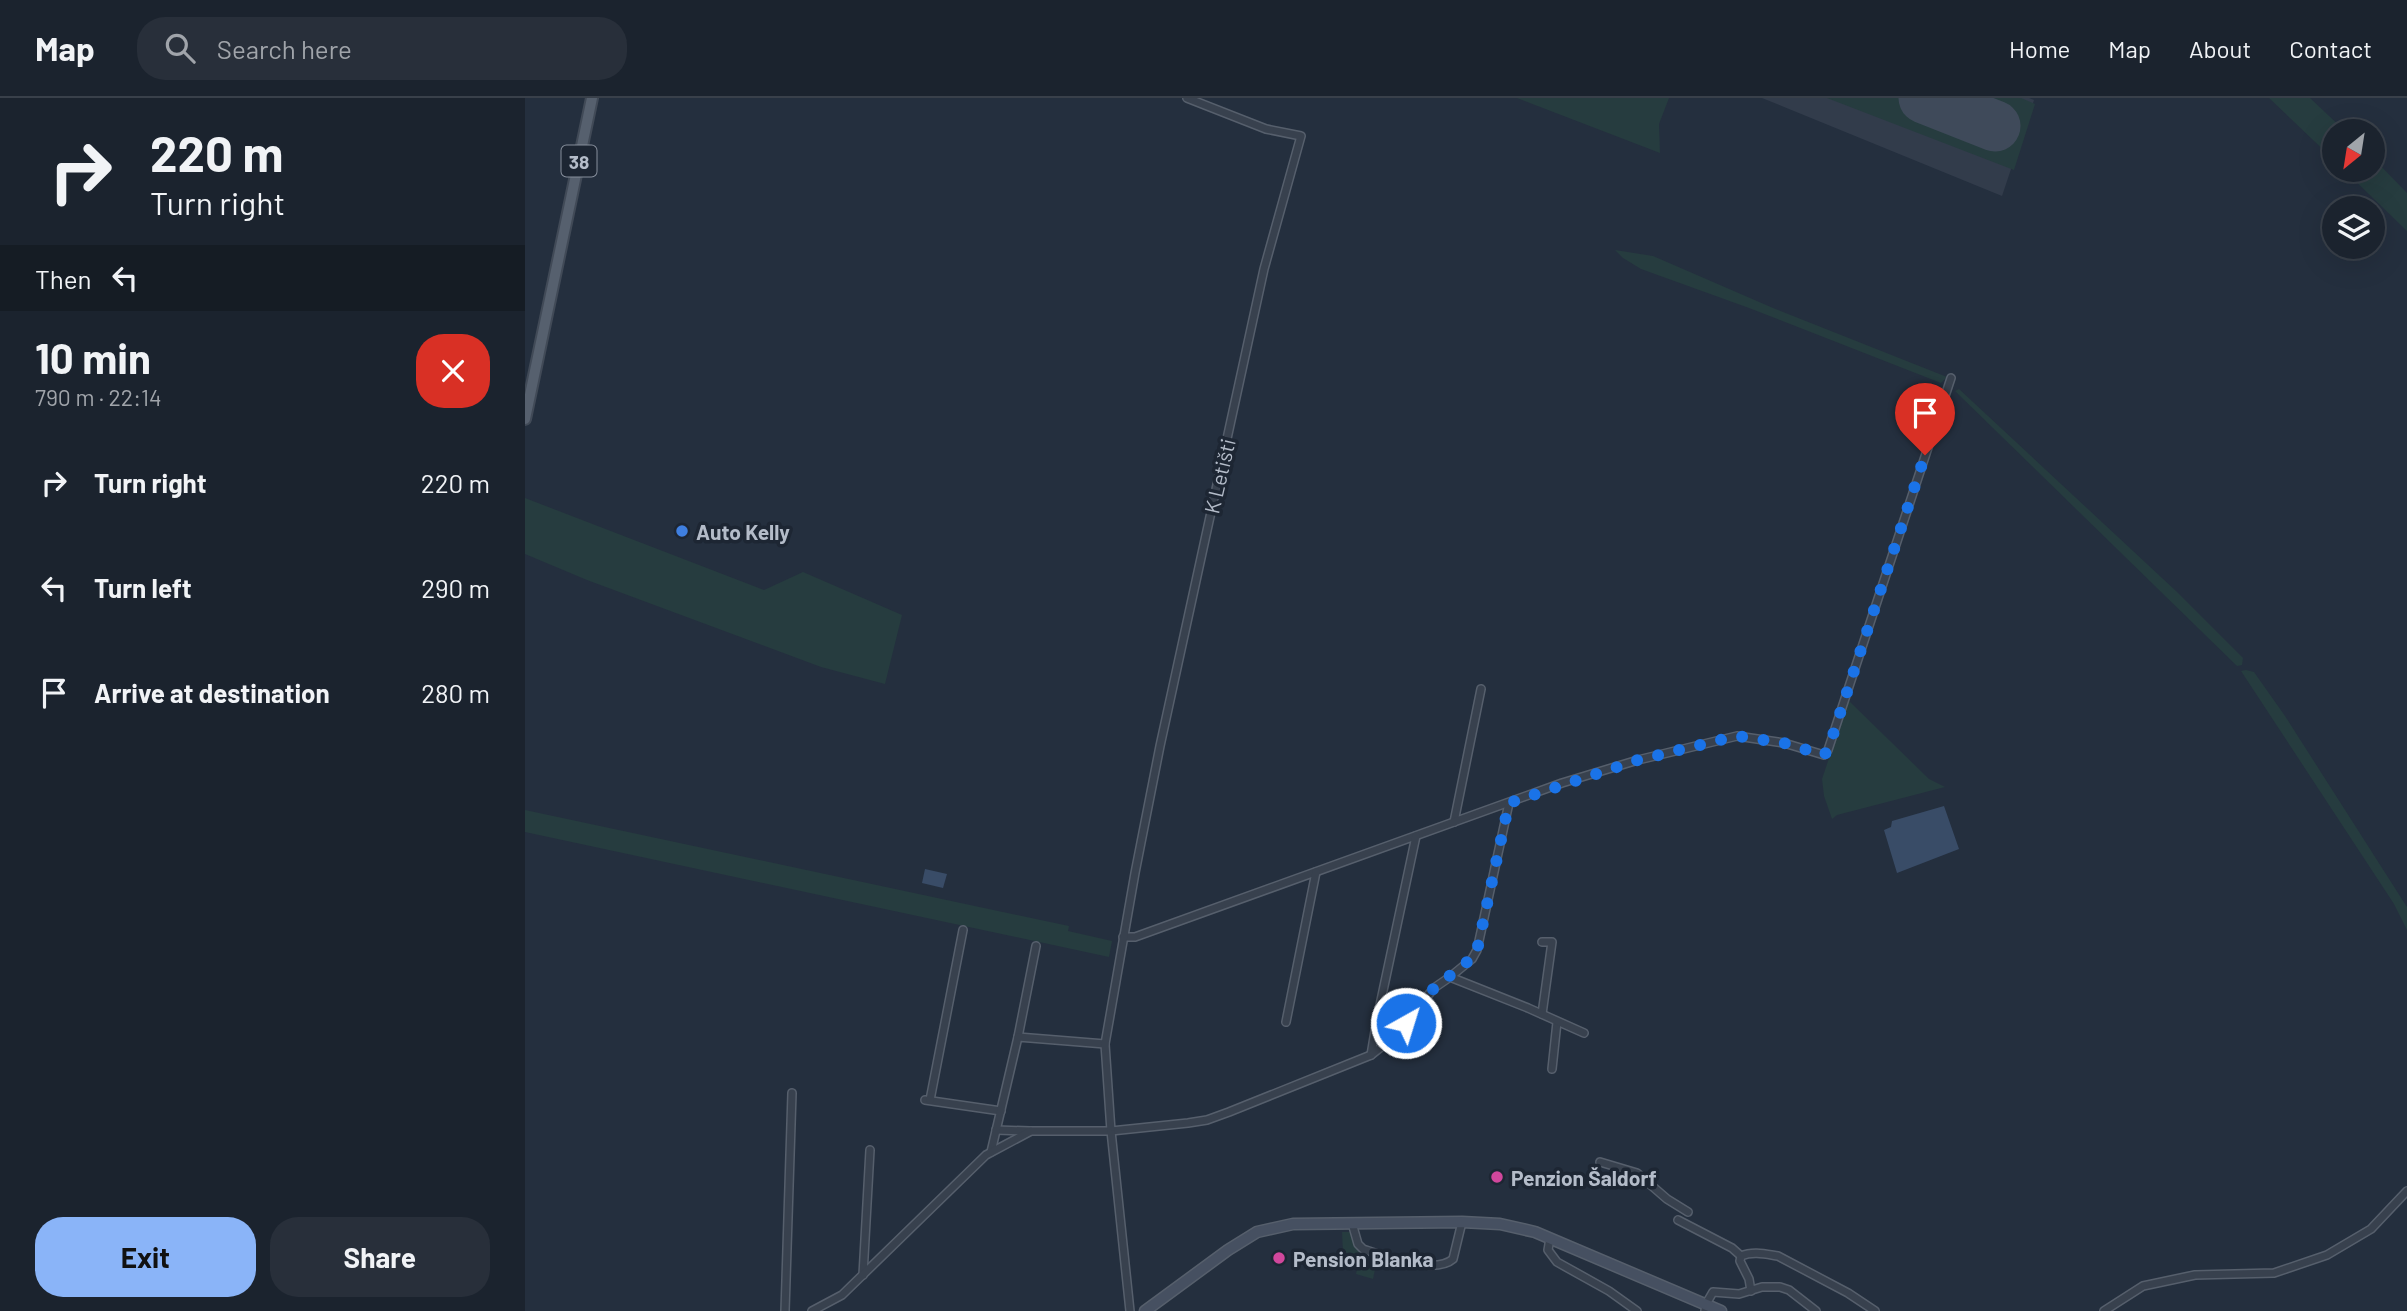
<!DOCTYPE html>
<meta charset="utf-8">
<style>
:root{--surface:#1b232e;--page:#282f3a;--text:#f1f3f6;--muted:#a0a4aa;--line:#39404a;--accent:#8ab4f8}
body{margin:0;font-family:Barlow,sans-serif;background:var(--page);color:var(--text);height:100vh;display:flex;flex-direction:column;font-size:26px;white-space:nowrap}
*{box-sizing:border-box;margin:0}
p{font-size:23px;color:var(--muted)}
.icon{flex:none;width:38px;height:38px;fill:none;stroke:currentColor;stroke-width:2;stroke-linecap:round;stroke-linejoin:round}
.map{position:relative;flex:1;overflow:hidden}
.sheet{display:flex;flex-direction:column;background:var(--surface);width:525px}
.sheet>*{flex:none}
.top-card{background:#1b232e;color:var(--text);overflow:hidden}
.needle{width:46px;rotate:210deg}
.buttons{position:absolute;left:1797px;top:21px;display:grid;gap:14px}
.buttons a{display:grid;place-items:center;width:63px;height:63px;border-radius:50%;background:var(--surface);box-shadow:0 7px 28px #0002,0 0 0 2px var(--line);font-size:35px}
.pin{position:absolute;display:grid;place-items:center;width:60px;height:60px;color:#fff;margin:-72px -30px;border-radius:50% 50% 50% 0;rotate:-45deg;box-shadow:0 0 7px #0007}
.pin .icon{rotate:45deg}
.me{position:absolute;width:77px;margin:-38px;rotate:39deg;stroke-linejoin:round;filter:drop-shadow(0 0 5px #0008)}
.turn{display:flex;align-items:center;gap:24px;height:147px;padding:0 35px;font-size:32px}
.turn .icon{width:91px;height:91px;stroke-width:2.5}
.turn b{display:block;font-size:49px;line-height:60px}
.then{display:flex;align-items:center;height:66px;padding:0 35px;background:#0003;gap:14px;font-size:26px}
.round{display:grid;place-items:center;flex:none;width:74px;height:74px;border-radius:28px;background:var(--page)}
.summary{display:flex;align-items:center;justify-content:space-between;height:119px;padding:0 35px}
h1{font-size:42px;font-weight:700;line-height:52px}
.button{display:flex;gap:14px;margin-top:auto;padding:14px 35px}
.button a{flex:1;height:80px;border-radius:28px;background:var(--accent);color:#111;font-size:28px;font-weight:700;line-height:80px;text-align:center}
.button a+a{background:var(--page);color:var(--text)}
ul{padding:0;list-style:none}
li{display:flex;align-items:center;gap:21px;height:105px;padding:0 35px}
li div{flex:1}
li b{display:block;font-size:26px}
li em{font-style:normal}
header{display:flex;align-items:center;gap:42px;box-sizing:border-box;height:98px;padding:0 35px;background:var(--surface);border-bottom:2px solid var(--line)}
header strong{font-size:33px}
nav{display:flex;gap:38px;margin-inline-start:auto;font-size:24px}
.search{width:490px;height:63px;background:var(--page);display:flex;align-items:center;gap:18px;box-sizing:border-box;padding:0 24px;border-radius:28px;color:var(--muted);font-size:26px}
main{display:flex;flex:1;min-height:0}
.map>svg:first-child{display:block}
</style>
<header>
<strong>Map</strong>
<div class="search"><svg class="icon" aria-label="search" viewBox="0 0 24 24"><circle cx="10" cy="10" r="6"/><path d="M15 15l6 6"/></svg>Search here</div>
<nav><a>Home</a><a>Map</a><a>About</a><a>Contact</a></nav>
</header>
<main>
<section class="sheet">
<div class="top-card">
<div class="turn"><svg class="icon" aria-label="right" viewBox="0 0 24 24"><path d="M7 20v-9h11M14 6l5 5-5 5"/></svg><div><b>220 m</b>Turn right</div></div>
<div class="then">Then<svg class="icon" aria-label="left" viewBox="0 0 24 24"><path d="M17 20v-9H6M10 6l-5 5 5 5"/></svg></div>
</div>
<div class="summary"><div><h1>10 min</h1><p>790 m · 22:14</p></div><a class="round" style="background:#d93025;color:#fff"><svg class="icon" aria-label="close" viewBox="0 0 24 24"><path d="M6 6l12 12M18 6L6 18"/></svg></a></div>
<ul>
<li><svg class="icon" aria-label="right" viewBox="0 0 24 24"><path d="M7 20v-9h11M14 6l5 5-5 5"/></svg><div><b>Turn right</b></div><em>220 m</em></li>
<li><svg class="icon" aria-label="left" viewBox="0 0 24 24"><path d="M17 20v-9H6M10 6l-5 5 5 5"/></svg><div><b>Turn left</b></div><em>290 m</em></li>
<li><svg class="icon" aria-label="arrive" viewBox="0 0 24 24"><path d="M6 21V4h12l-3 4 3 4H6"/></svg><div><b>Arrive at destination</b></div><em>280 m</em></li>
</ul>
<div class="button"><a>Exit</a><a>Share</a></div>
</section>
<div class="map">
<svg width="1882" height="1213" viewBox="0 0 1882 1213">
<rect width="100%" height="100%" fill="#242f3e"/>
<path fill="#323c4b" d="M1237,0h267l5,2 -32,96z"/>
<g fill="#263c3f">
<path d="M992,0h152l-10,26 1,29z"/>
<path d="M1302,0h194l14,6 -21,66z"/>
<path d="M1744,0h41l35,33h-10l-1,29z"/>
<path d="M1848,60l34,35v38l-63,-61h29z"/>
<path d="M1090,152l38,6 120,52 174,69 -6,6 -192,-75 -108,-39 -18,-11z"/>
<path d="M1434,291l217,202 67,67 -1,7 -5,1 -282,-275z"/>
<path d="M0,400l239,92 39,-18 99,43 -17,69 -64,-17 -234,-87 -62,-26z"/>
<path d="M1721,572l8,2 31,44 122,191v23l-13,-26 -153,-233z"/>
<path d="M1333,574l-9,29 80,78 16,8 -108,28 -5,4 -8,-23 -2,-17z"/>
<path d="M0,712l544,116 -1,5 44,10 -3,16 -584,-125z"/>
<path d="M817,1134h12l3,15 30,11 -22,-5 -6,2 1,10 15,4 -2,10 -17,-5 2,-9 -2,-3 1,-7 -14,-2z"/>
</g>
<g fill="#394c67">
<path d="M1419,708l15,43 -62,24 -13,-43 7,-3 1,-6z"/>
<path d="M400,771l22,5 -4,14 -21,-5z"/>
</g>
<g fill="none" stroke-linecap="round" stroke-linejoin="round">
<path stroke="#3f4a5a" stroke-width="51" d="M1399,0l71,28"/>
<defs>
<g id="street">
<path d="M929,724l27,-133"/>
<path d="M598,839h12l427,-154 76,-23 99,-24 47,7 40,12 4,-5 123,-372"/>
<path d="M1017,844h10l-10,72"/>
<path d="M925,879l22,-18 5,-9 32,-147"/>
<path d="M761,924l30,-150"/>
<path d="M493,939l18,-91"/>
<path d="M846,957l6,-36 39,-183"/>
<path d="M1027,971l5,-47"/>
<path d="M400,1002l76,11"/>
<path d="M405,1002l33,-170"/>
<path d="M471,1032l34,1"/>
<path d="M466,1054l27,-115 87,7"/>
<path d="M1075,1064l37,11 30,26 21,13"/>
<path d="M1153,1122l54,28 9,8"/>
<path d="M827,1125l6,21 5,5c21,7 72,26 90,10l9,-37"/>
<path d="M1025,1140l-2,12 9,12 52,29 28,20"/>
<path d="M338,1177l7,-125"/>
<path d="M1226,1193l-2,-12 -9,-18 1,-5c12,-5 24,-2 37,0l70,37 27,18"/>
<path d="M260,1213l7,-218"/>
<path d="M287,1213l30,-16 144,-140 45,-24h80l77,-8 19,-3 22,-8 142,-57 24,-19 39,-48 16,-11 78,31 56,25"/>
<path d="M605,1213l-19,-180 -6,-87 30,-171 25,-127 104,-477 37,-133 -35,-7 -79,-31"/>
<path d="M1180,1213l1,-7 7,-12 26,2 23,-7h18l9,3 27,21"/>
<path d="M1579,1213l39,-25 52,-11 79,-2 53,-18 44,-26 36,-38"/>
</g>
<path id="secondary" d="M620,1213l83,-61 29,-18 36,-8 169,-2 38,2 35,8 186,79"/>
<path id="primary" d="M0,321l67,-321"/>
</defs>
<use href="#street" stroke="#565f6c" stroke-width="10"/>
<use href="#secondary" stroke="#565f6c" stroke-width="13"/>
<use href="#primary" stroke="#414a57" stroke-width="14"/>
<use href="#street" stroke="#38414e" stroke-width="7"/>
<use href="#secondary" stroke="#465061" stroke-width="10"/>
<use href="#primary" stroke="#56606e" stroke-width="10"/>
</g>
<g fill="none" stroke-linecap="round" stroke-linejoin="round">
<path stroke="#1a73e8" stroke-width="12" stroke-dasharray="0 21.6" d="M881,925l28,-35 42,-33 33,-152 129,-43 99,-24 47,7 40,12 4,-5 97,-295"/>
</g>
<circle fill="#3f7fe0" stroke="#1d2633" stroke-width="2.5" cx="157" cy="433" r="7"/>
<g fill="#d1479c" stroke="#1d2633" stroke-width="2.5">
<circle cx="972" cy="1079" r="7"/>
<circle cx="754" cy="1160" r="7"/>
</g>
<g text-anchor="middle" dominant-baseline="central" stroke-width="7" stroke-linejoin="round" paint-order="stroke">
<rect fill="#1d2633" stroke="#878f9c" stroke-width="2" x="36.5" y="47.5" width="35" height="31" rx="5"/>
<g font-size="19" font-weight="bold" fill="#b4bcc9">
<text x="54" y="63">38</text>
</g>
<g font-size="21" fill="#b4bcc9" stroke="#1d2633">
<text transform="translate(694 378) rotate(-77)">K Letišti</text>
</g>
<g font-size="21" font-weight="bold" fill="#b4bcc9" stroke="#1d2633" text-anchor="start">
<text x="171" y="433">Auto Kelly</text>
<text x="986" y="1079">Penzion Šaldorf</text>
<text x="768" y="1160">Pension Blanka</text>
</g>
</g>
</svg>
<div class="buttons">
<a><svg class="needle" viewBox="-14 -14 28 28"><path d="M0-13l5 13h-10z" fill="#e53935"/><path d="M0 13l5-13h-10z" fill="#a0a4aa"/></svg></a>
<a><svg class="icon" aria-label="layers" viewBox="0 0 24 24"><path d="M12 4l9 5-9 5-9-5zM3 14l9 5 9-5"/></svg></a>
</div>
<div class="pin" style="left:1400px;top:357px;background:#d93025"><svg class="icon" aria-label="arrive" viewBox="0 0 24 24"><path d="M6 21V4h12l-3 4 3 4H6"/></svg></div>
<svg class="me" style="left:881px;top:925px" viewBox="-20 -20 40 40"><circle r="17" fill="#1a73e8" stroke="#fff" stroke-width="3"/><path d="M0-11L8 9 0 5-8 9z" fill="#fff"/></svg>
</div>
</main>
